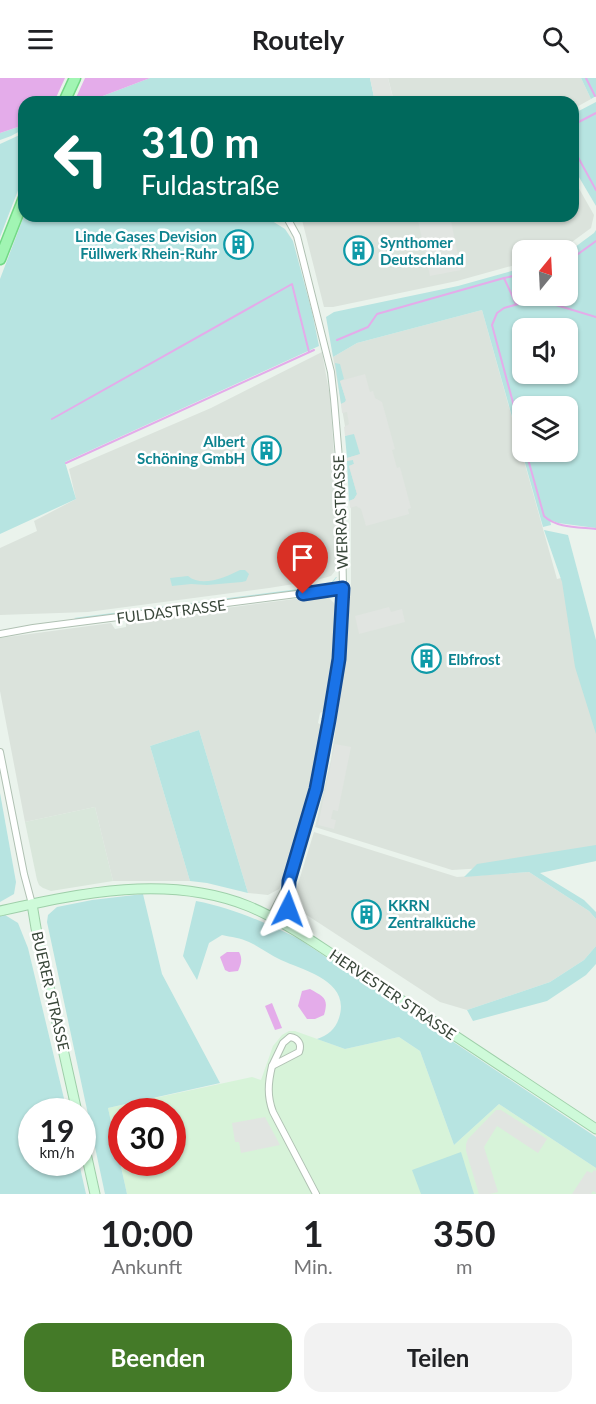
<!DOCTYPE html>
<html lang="de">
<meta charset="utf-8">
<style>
:root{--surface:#fff;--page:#f2f2f2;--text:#202124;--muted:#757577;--accent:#447a28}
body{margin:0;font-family:Lato,sans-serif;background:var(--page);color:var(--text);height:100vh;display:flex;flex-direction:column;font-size:22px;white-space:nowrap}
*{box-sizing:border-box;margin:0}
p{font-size:20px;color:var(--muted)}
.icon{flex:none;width:33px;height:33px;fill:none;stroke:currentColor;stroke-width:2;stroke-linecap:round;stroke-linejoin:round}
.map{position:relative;height:1116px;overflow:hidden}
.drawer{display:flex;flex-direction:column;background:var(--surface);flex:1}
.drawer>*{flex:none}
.hud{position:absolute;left:18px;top:18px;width:561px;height:126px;border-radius:18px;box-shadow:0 2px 4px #0004;background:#00695c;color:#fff;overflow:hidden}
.needle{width:39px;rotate:18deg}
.tools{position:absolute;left:512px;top:162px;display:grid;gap:12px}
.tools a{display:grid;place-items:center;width:66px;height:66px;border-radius:12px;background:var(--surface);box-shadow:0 2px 4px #0004;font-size:30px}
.speed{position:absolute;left:18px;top:1020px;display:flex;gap:12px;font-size:30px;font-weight:700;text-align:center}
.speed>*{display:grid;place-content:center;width:78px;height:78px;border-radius:50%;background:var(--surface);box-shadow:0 2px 4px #0004;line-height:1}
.speed small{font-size:15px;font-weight:400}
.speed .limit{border:9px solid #d22;background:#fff;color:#111}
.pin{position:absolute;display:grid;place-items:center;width:51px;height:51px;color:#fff;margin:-62px -26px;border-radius:50% 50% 50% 0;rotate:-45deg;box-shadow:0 0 6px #0007}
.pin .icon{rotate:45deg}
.me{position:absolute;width:66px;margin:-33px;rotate:3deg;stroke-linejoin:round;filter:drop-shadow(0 0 4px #0008)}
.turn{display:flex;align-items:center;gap:21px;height:126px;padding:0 24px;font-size:27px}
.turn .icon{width:78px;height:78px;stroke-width:2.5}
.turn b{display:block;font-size:42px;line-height:51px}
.eta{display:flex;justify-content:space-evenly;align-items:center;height:102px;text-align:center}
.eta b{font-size:36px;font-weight:700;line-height:42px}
.primary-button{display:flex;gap:12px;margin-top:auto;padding:12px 24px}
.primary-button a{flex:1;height:69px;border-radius:18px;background:var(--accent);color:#fff;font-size:24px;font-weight:700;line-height:69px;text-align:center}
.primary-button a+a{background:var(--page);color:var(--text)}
header{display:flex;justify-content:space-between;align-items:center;height:78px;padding:0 24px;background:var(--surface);font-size:27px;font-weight:700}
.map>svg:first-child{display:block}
</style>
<header><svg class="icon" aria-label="menu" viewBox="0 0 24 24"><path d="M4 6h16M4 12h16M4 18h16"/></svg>Routely<svg class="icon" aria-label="search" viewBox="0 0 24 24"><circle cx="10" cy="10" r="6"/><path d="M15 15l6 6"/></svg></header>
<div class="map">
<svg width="596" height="1116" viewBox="0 0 596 1116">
<rect width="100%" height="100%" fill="#eaf3ec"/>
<path fill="#d9e7db" d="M95,729l18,74 -62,10 -8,-3 -4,-3 -2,-5 -12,-58z"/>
<path fill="#d7f3d9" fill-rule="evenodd" d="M289,953h6l50,18 54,-12 21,14 34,94 45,-41 97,64v26h-469l-19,-86 144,-31 9,3 12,-34 9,-11zM122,1034h50v50h-50z"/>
<g fill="#dbe3dc">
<path d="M388,0h193l10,21 -18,10v-7h-179z"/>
<path d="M573,100l21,37 -3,13 -30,22h-39v13l-65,18 -124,26h-9l-23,-91h272z"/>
<path d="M482,232l75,269 8,-2 31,109v175l-144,9 -137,-43 16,-67 15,-104 5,-73v-74l-5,-77 -13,-75 24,-14z"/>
<path d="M322,274l8,45 8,113v57l-7,9 -18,5 -44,7 -181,24 -88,3v-67l37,-17 -3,-10 42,-22 -7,-30 142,-61z"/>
<path d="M317,518h6l6,2 5,5 2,6 -4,61 -6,40 -6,3 -2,10 6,4 -22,101 -13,42 -10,19 -11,6 -20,-2 -49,-163 -49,16 40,135h-77l-18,-74 -70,15 -25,-131v-53l111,-15 4,6 11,-2v-6z"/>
<path d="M314,754l143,45 72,-5 60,39 7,8v27l-12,14 -34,22 -83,28 -27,-8 -144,-94 1,-21z"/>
</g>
<g fill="#b7e4e1" fill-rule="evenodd">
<path d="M150,0h220l5,24h-288z"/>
<path d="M581,0h15v18l-5,3z"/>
<path d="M596,24v104l-23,-39v-53z"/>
<path d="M24,47v4l-13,7 -11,4v-7z"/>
<path d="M24,55v42l-24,62v-93z"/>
<path d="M24,138h240l21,13 8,12 19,71 7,34 -254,116 11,37 -76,35v-255z"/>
<path d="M596,152v298l-38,-5 -8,-3 1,5 -8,2 -61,-217 -125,33 -24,14 -7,-40 8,-5 124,-26 64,-18v28h45v-43l27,-20zM522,250h45v46h-45zM522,328h45v46h-45z"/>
<path d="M335,285l5,1 4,15 -4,2 6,19 -1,2 -4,2z"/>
<path d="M353,355l2,2 6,19 -14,4 -2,-22z"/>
<path d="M353,381l1,5 -5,2 8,28 -3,5 -5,2 -2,-40z"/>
<path d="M544,452l24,5 28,105v94l-21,-67 -13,-85z"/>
<path d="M240,492h5l4,4 -3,7 -4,1 -35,3 -16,-1 -19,2 -2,-8 18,-2c14,12 38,1 52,-6z"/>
<path d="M336,499h1l-4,5 -11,5 -244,33 -4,-2 240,-31 17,-4z"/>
<path d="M199,652l49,163 -41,-10 -17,-2 -40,-135z"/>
<path d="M0,715l16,89 -2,12 -14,8z"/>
<path d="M596,767v16l-56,12 44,27 12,12v7l-7,-8 -60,-39 -65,5 13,-13z"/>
<path d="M143,816l19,80 58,109 -112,25 19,86h-22l-58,-272 1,-7 9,-8 35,-7z"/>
<path d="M196,823c37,7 70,22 103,38l297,198v31l-97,-64 -45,41 -34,-94 -21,-14 -54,12 -28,-10c11,-4 18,-9 22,-21 12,-37 -34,-47 -58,-58 -11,-5 -21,-13 -32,-18 -8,-4 -18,-5 -27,-7l-13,8 -12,37 -14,-24z"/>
<path d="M5,837l13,8 10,25 39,163 -35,1v50l47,1 7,31h-86v-278z"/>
<path d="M596,868v18l-10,11 -39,26 -74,20 -6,-11 83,-28 34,-22z"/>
<path d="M461,1074l13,42h-53l-9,-24z"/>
</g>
<g fill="#e1e5e1">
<path d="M370,0h18l6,24h-19z"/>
<path d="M417,138h33l11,54 -31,6z"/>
<path d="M365,296l5,18 3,-1 2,7 7,4 13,47 -3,1 5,18 3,-1 11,41 -3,1 1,5 -43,12 -5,-17 -5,-3 -6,2 -1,-7 5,-2 3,-5 -8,-28 5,-2 -1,-4 -6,1v-3l13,-4 -6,-20 -9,2 -1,-9 5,-3 -2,-12 -5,1 -1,-9 4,-2 1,-2 -6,-19z"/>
<path d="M389,529l2,5 11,-3 3,13 -46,12 -4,-18z"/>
<path d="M335,666l16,3 -13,64 -5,-1 -2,9 5,1 -2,9 -16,-4z"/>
<path d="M496,1032h5l46,29 -9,14 -41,-27 -13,21 14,45 -8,2h-11l-13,-43v-7l2,-5z"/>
<path d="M265,1039l15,28 -39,8 -2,-11h-4l-3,-19z"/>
<path d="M594,1092l2,1v22l-3,-2 -2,3h-19l15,-23 5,2z"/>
</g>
<g fill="#e4acea">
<path d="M0,0h150l-63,24h-63v23l-24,8z"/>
<path d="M227,874h12c4,7 2,12 -1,19l-9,1 -4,-2 -5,-13z"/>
<path d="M310,911c14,8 19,9 14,26l-9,4h-8l-9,-13 4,-15z"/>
<path d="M272,925l10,25 -7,2 -10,-24z"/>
</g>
<path fill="#eaf3ec" d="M65,0h20l-11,24h-20z"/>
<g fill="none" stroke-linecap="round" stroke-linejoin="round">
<g stroke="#e4acea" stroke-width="2">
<path d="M586,0l9,18"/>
<path d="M573,47l23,-12"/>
<path d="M573,70l23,42"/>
<path d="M567,184l29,-21"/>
<path d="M516,226l-12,-26 18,-4"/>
<path d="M337,262l31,-13 9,-13 127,-36"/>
<path d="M52,341l240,-135 17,68"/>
<path d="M522,358l-30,-111 5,-12 7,-5 32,-9 60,18"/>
<path d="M526,374l18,64c12,12 35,11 52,13"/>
<path d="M66,385l248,-113"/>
</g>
<defs>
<g id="street">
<path d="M272,138l8,2 4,-2"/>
<path d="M0,556l33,-6 310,-40"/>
<path d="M0,674l24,122 8,30"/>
<path d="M289,806l-1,26 5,10 13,14"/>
<path d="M271,838l18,-35 27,-92 13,-69 10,-61 4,-71 -2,-106 -7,-83 -3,-27 -34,-136 -11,-20"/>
<path d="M290,959c8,1 12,7 9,15l-27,14 11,-23z"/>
<path d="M272,988c-4,17 -5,30 1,46l43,82"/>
</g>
<g id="secondary">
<path d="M32,826l4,24 41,184"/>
<path d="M0,833c81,-18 168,-37 248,-5 27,11 52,27 76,43l272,180"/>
<path d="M82,1057l13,59"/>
</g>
<g id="primary">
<path d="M64,24l11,-24"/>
<path d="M0,181l24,-61"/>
</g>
</defs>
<use href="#street" stroke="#b0c1b3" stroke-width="8"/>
<use href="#secondary" stroke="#9ecfa9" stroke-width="11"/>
<use href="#primary" stroke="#72d986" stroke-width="13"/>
<use href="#street" stroke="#fff" stroke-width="6"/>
<use href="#secondary" stroke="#cefad9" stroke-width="9"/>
<use href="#primary" stroke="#a1f5b3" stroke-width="10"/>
</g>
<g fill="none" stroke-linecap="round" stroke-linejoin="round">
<defs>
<path id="route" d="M288,831l1,-28 27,-92 13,-69 10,-61 4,-71 -40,6"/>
</defs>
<use href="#route" stroke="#114b97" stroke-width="15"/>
<use href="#route" stroke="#1a73e8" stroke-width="10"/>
</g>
<defs>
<symbol id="building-ring" viewBox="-11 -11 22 22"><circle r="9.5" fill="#fff" stroke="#0f9aa8" stroke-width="1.5"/><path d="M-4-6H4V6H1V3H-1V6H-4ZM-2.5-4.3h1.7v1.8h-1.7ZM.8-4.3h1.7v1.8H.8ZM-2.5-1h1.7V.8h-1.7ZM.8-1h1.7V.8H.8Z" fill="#0f9aa8"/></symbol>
</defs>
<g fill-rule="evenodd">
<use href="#building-ring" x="222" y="150" width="33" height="33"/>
<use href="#building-ring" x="342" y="156" width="33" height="33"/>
<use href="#building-ring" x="250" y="356" width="33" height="33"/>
<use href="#building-ring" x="410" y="564" width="33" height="33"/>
<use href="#building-ring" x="350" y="820" width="33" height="33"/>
</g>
<g text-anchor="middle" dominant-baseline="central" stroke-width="5" stroke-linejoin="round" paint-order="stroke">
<g font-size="15" font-weight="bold" fill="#0d838f" stroke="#fff" text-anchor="start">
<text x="217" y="158" text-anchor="end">Linde Gases Devision<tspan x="217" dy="17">Füllwerk Rhein-Ruhr</tspan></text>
<text x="380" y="164">Synthomer<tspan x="380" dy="17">Deutschland</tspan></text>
<text x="245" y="363" text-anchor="end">Albert<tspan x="245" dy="17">Schöning GmbH</tspan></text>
<text x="448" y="581">Elbfrost</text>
<text x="388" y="827">KKRN<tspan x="388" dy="17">Zentralküche</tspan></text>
</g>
<g font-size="15" fill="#39473a" stroke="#fff">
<text transform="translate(340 434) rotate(-92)">WERRASTRASSE</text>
<text transform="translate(171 533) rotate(-7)">FULDASTRASSE</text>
<text transform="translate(51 913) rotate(77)">BUERER STRASSE</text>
<text transform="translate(393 916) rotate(34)">HERVESTER STRASSE</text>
</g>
</g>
</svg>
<div class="tools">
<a><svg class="needle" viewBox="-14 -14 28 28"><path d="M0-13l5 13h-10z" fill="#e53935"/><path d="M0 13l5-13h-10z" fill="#757577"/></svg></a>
<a><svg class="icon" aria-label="sound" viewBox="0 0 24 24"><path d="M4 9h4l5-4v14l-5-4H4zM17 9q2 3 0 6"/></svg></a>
<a><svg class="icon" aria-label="layers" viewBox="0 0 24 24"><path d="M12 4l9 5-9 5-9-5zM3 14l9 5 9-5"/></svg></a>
</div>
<div class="speed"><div>19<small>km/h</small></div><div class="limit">30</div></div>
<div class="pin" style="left:303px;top:516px;background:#d93025"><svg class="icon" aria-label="arrive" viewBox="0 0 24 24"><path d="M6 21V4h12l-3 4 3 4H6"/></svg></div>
<svg class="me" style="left:288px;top:831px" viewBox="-20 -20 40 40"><path d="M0-17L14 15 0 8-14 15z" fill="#1a73e8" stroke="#fff" stroke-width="4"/></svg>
<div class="hud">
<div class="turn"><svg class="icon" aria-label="left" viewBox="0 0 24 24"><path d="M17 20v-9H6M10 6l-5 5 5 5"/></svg><div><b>310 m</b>Fuldastraße</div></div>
</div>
</div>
<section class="drawer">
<div class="eta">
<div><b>10:00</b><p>Ankunft</p></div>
<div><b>1</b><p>Min.</p></div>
<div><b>350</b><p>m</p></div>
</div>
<div class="primary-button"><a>Beenden</a><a>Teilen</a></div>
</section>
